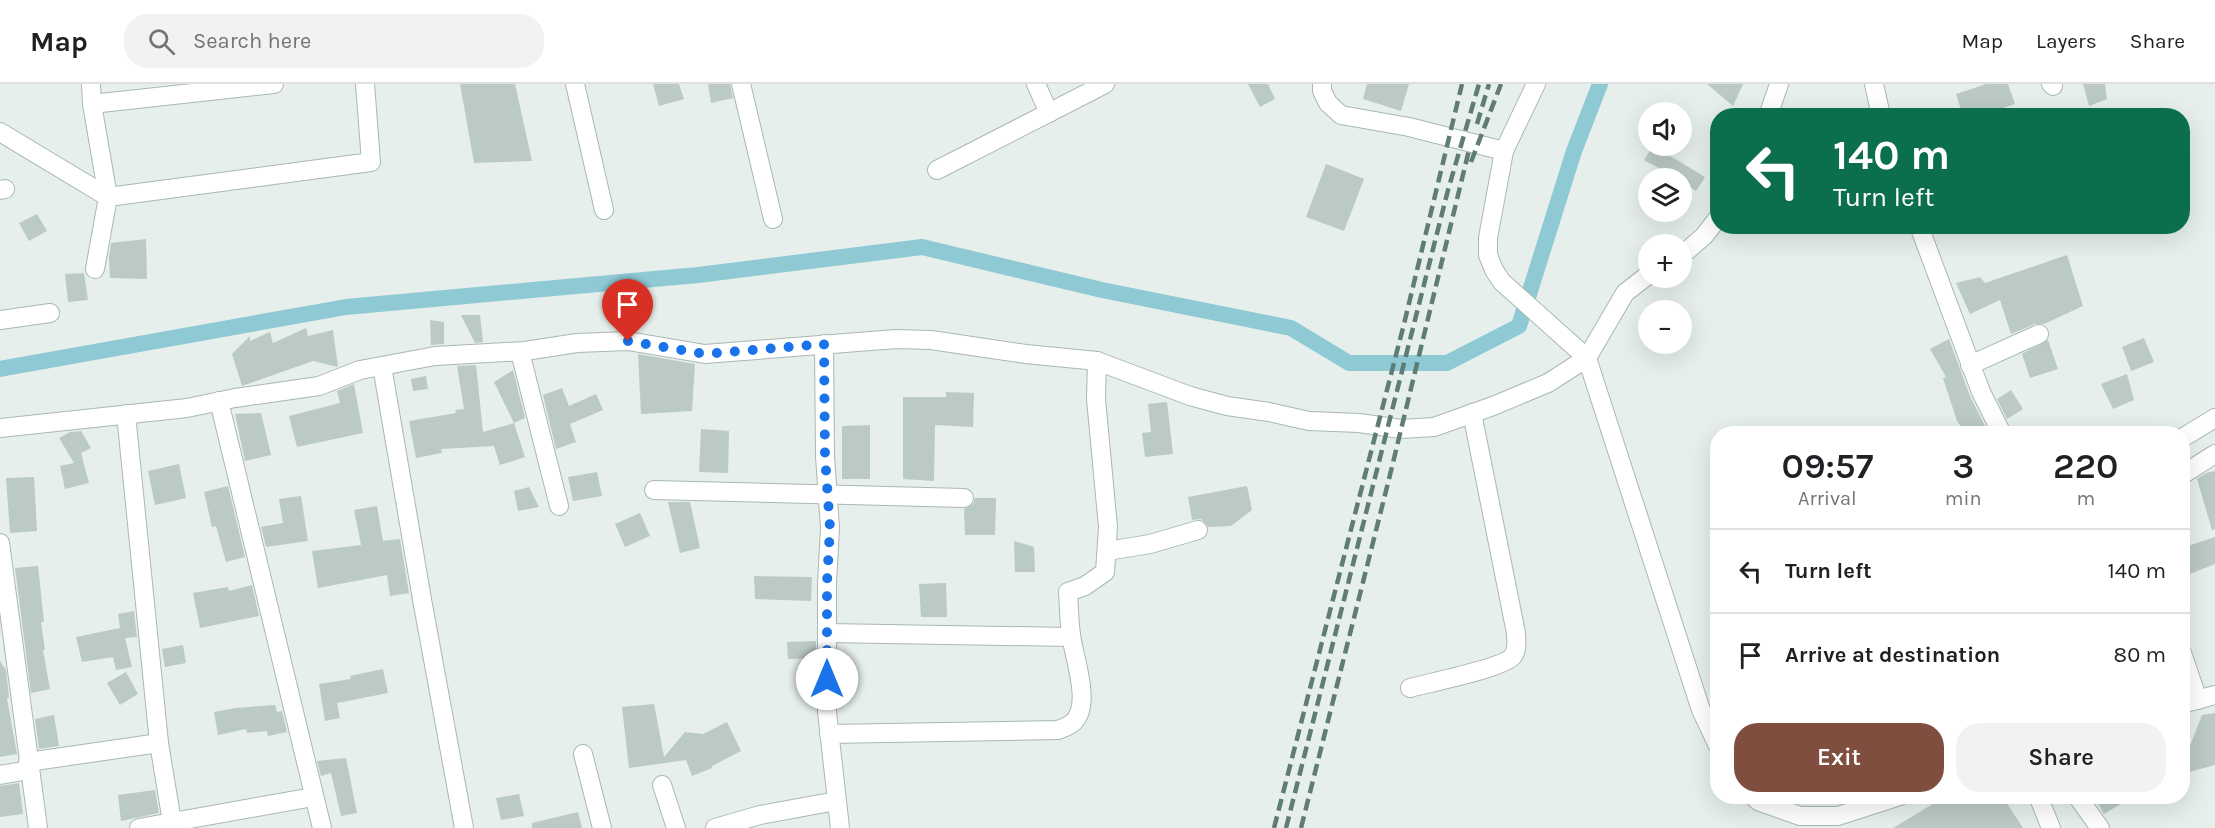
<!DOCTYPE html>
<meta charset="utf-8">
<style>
:root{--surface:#fff;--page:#f2f2f2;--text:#202124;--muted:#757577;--line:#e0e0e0;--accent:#7f4e3f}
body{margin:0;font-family:Karla,sans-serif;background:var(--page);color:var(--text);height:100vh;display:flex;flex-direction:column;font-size:22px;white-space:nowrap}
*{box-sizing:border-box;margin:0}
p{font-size:20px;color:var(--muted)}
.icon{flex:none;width:33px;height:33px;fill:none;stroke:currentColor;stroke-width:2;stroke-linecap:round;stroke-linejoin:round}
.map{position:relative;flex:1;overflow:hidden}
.panel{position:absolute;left:1710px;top:342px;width:480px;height:378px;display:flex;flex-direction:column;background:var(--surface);border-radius:24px;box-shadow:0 6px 24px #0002}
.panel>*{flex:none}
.guide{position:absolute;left:1710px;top:24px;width:480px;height:126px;border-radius:24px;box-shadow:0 6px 24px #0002;background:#0b6e4f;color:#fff;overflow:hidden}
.controls{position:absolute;left:1638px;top:18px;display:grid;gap:12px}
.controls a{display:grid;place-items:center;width:54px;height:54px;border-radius:50%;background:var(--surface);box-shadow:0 6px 24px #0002;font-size:30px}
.pin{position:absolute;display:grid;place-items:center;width:51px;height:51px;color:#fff;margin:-62px -26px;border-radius:50% 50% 50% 0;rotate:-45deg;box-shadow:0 0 6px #0007}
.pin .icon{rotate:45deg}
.me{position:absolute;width:66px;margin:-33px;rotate:0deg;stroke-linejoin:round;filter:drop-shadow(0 0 4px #0008)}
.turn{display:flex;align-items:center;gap:21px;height:126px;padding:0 24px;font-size:27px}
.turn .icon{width:78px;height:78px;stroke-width:2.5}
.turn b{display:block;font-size:42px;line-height:51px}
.eta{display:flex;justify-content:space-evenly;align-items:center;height:102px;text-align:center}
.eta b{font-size:36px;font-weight:600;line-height:42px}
.action{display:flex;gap:12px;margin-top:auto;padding:12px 24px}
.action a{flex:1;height:69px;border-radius:24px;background:var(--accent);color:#fff;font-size:24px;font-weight:600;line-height:69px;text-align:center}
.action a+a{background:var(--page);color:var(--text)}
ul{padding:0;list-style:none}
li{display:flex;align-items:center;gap:18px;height:84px;padding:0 24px;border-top:2px solid var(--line)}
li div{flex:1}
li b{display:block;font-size:22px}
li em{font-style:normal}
header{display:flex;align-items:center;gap:36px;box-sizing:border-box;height:84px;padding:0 30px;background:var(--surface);border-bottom:2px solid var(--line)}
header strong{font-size:28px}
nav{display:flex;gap:33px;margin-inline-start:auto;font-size:21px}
.search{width:420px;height:54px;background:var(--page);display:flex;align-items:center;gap:15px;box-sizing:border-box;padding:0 21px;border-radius:24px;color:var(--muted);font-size:22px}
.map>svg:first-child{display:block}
</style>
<header>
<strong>Map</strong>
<div class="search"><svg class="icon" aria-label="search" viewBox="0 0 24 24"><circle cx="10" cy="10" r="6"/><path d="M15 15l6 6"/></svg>Search here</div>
<nav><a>Map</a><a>Layers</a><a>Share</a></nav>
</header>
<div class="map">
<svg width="2215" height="744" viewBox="0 0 2215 744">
<rect width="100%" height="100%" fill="#e6efeb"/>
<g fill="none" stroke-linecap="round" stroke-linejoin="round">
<path stroke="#8ec9d4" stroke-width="16" d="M0,285l346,-62 352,-32 224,-28 180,43 189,38 58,35h98l72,-37 55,-175 26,-67"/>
</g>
<g fill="#bbcac4">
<path d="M460,0h55l17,77 -58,2z"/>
<path d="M653,0h26l5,15 -25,7z"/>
<path d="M708,0h22l3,14 -22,5z"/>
<path d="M1248,0h20l7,15 -15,8z"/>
<path d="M1367,0h42l-8,27 -38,-12z"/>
<path d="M1707,0h36l-10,22z"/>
<path d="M1986,0h22l7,20 -27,9 1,3h-26l-7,-22z"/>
<path d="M2083,0h22l2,15 -18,7z"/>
<path d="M1653,62h19l-5,8 38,23 -9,14 -14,-9v-4h-5l-33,-18z"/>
<path d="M1326,80l38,15 -20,52 -38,-14z"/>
<path d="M37,130l10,17 -18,10 -10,-18z"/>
<path d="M146,155l1,40 -37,-1 -1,-21 2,-14z"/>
<path d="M2067,171l16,51 -39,18h-9l-24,10 -11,-34 -30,14 -14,-31 24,-6 5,6z"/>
<path d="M84,189l4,27 -20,2 -3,-28z"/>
<path d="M461,231h19l3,27 -8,1z"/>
<path d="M430,236l14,2v22l-13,1z"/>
<path d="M306,244l2,8 25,-6 5,37 -25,-6 -71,25 -10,-32 18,-18v5l20,-9 3,11z"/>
<path d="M2144,254l10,24 -23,9 -9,-24z"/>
<path d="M1949,255l21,57 19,38h-23l-9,-13 -14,-43 3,-1 -16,-28z"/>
<path d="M2048,256l10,29 -28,9 -8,-24z"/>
<path d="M638,270l57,10 -3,47 -51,3z"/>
<path d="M476,281l7,67 31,-9 11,34 -25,8 -6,-19 -53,3 1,4 -26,5 -7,-37 47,-8 -1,-3 9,-1 -7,-43z"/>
<path d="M513,286l12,48 -11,5 -20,-41z"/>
<path d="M2127,290l7,26 -21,9 -12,-25z"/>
<path d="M426,292l2,13 -15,2 -2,-12z"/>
<path d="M354,300l9,49 -66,14 -8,-31 51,-13 -3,-12z"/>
<path d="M562,304l7,18 27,-12 7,16 -33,14 6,18 -20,7 -13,-54z"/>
<path d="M2011,306l12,19 -16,10 -10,-20z"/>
<path d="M946,308l28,1 -1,34 -38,-2 -1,56 -31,-2v-82h43z"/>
<path d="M1167,318l6,52 -28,3 -3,-24 9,-1 -3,-28z"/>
<path d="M261,329l10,42 -26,6 -10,-47z"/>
<path d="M870,341v54h-28v-53z"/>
<path d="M701,345l28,2 -1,42 -29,-1z"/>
<path d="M81,347l10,17 -10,5 8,30 -24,6 -5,-23 14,-3 -15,-25 11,-6z"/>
<path d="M179,380l7,34 -31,7 -7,-34z"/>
<path d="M2215,387v58l-3,1 -15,-51 9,-6z"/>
<path d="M597,388l5,24 -29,5 -5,-24z"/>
<path d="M34,393l3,54 -27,2 -4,-55z"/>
<path d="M228,402l17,71 -19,5 -10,-36 -4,1 -8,-35z"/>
<path d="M1247,402l5,24 -21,16 -22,1 -8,-8 -9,1 -4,-23z"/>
<path d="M529,403l10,20 -21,4 -4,-20z"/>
<path d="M301,412l7,45 -42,6 -5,-20 22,-4 -4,-24z"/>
<path d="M975,414h21l-1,37h-30l-1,-26 9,-5z"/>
<path d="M668,418h22l10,46 -20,5z"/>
<path d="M377,422l6,35 17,-2 9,54 -19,3 -3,-21 -69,13 -6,-37 49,-6 -7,-35z"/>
<path d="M640,429l10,23 -25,11 -10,-23z"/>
<path d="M2215,453v27l-33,13v-29z"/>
<path d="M1014,457l20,6 1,25h-20z"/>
<path d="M38,482l6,56h-3l4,28h-2l7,39 -19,4 -16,-125z"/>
<path d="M754,492l58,1 -1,24 -56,-2z"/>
<path d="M946,499l1,34h-26l-2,-33z"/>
<path d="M252,501l7,31 -59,12 -7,-35 35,-6 1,4z"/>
<path d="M134,527l3,26 -12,1 7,29 -16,3 -3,-13 -31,5 -6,-25 44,-9 -2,-14z"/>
<path d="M816,557v17l-28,1 -1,-17z"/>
<path d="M183,561l3,18 -21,4 -3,-18z"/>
<path d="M0,577l6,9 3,27 -2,1 10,56 -17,3z"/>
<path d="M383,585l5,24 -51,10 3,15 -15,3 -6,-37 32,-5 -1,-3z"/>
<path d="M126,588l12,22 -18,11 -13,-22z"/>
<path d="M654,620l10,53 21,-25 18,2 24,-12 14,29 -29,15v2l-20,8 -6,-16 -57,8 -7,-61z"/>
<path d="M275,621l2,7 5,-1 5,21 -19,4 -1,-5 -20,2 -1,-4 -28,6 -4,-23 22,-4z"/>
<path d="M2215,629v52l-33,9v-8l20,-51z"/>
<path d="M54,631l5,31 -20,3 -4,-30z"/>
<path d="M346,674l11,55 -16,3 -10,-43 -10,3 -4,-15z"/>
<path d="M19,699l4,31 -23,3v-31z"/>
<path d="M155,706l4,23 -38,8 -3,-26z"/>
<path d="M519,710l5,22 -23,4 -5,-22z"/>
<path d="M1946,712h56l21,32h-130z"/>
<path d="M2094,712h40l-30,18z"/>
<path d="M578,728l4,16h-50v-5z"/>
</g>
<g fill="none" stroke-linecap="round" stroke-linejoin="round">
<defs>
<g id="minor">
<path d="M575,0l29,126"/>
<path d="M741,0l32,135"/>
<path d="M1036,0l13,29"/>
<path d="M1322,0v7l6,12 13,12 68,12 95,24"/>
<path d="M1536,0l-32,67 -16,87v17l6,15 8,12 85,76 114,352 17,36"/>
<path d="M1874,0l7,32"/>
<path d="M2051,0l2,2"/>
<path d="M92,20l182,-20"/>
<path d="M1768,32l11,-32"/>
<path d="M0,48l108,65 -16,-93 -1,-20"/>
<path d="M937,86l168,-86"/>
<path d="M0,106l5,-1"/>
<path d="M1919,142l62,166 21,42"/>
<path d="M1682,171l22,-19 14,-18"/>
<path d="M95,185l13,-72 263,-35 -6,-78"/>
<path d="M0,236l50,-7"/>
<path d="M824,260l1,112 5,72 -3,55v129l13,116"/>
<path d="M520,268l39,154"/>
<path d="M1970,281l69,-31"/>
<path d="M382,282l41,239 41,223"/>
<path d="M219,317l103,427"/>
<path d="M126,330l33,329 14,85"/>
<path d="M0,344l187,-20 48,-10 84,-12 41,-16 75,-14 90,-5 52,-8 51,-2 77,13 191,-15 35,1 95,14 71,7 93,35 37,10 42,6 40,9 50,2 42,6 33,-2 59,-21 55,-23 39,-25 38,-65 23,-18"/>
<path d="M2182,354l33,-20"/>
<path d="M2182,391l33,-21"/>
<path d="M654,406l310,8"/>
<path d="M0,459l38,285"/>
<path d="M1107,467l43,-7 48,-14"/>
<path d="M827,549l244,4"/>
<path d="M2182,569l16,47"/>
<path d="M1410,604c18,-5 94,-20 103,-32 5,-7 3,-16 3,-23l-44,-220"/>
<path d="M2182,620l33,-9"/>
<path d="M829,650l229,-4c4,-2 9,-3 13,-6 23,-16 2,-68 0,-90 -2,-13 -2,-28 -3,-42l17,-6 20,-14 3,-45 -12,-128 1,-38"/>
<path d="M583,670l19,74"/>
<path d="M28,678l131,-19"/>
<path d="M0,691l29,-5"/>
<path d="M662,701l14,43"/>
<path d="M1753,712l5,5 42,15h38l62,-20"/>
<path d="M2038,712l13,32"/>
<path d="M2077,712l23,32"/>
<path d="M139,744l174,-31"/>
<path d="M715,744l45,-13 76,-14"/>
</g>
</defs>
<use href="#minor" stroke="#a8b8b2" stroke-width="20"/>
<use href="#minor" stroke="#fff" stroke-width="18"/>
<g stroke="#5f7d75" stroke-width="4.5" stroke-dasharray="12 6" stroke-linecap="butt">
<path d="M1477,40l12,-40"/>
<path d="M1471,78l30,-78"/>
<path d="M1274,744l130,-504 58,-240"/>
<path d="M1286,744l162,-638 31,-106"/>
<path d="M1301,744l88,-349 80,-329"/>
</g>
</g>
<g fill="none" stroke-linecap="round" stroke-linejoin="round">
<path stroke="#1a73e8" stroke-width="10" stroke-dasharray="0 18" d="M628,257l77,13 119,-10 1,112 5,72 -3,55v96"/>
</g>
</svg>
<div class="controls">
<a><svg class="icon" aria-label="sound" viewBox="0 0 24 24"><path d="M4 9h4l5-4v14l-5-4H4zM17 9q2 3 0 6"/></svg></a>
<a><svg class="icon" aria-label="layers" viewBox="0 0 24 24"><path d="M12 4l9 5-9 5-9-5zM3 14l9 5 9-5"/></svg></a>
<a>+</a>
<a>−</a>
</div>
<div class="pin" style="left:628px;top:257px;background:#d93025"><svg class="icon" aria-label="arrive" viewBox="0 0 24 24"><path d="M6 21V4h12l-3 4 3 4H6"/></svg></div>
<svg class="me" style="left:827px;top:595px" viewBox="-20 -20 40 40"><circle r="19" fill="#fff"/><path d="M0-13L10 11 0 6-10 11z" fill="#1a73e8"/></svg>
<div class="guide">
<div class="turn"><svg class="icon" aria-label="left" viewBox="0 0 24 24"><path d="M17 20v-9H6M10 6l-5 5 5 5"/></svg><div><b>140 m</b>Turn left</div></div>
</div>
<section class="panel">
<div class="eta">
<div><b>09:57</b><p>Arrival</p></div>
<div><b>3</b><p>min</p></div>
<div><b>220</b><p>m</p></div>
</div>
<ul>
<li><svg class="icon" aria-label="left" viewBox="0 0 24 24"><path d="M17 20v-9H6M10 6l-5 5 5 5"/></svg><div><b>Turn left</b></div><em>140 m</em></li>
<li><svg class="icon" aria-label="arrive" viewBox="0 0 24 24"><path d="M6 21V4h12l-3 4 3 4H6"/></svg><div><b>Arrive at destination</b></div><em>80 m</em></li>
</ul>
<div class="action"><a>Exit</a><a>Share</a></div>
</section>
</div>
